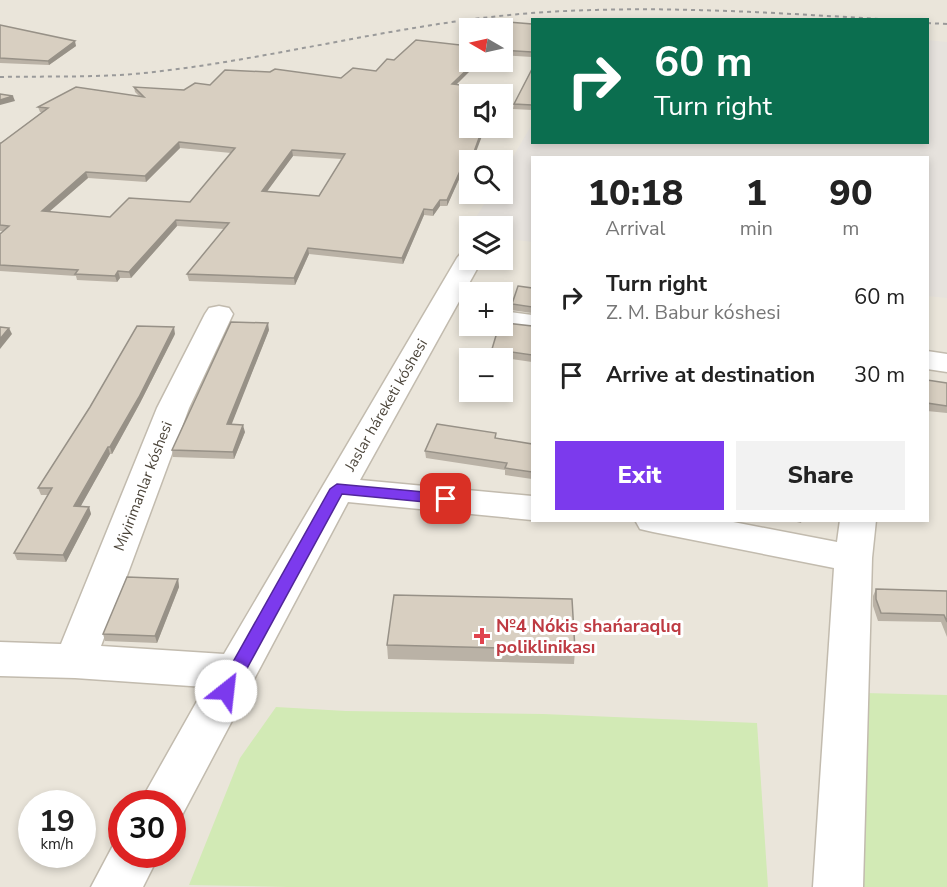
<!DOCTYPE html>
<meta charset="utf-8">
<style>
:root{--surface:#fff;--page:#f2f2f2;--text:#222;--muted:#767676;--accent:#7c3aed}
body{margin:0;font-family:"Nunito Sans",sans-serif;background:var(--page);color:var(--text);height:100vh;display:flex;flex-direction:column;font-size:22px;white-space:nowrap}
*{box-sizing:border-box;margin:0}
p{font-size:20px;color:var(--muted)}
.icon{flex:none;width:33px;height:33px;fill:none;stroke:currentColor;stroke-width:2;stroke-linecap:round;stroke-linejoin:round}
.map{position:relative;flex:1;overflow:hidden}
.drawer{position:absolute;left:531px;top:156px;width:398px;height:366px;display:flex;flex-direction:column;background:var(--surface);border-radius:0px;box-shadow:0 3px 9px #0003}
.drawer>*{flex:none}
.top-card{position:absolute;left:531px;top:18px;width:398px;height:126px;border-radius:0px;box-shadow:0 3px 9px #0003;background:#0b6e4f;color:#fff;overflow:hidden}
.needle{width:39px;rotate:279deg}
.fabs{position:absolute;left:459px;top:18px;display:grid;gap:12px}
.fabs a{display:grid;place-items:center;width:54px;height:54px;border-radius:0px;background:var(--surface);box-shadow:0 3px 9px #0003;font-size:30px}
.speed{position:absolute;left:18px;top:790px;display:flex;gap:12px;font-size:30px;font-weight:700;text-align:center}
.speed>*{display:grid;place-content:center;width:78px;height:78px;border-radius:50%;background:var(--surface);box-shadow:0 3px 9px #0003;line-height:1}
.speed small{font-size:15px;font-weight:400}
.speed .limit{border:9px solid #d22;background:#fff;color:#111}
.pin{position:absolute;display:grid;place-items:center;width:51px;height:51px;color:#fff;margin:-26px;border-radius:12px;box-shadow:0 3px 9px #0006}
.me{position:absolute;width:66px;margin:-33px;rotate:29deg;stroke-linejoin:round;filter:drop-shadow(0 0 4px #0008)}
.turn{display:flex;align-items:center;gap:21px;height:126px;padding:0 24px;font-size:27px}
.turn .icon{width:78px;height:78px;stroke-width:2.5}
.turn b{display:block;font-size:42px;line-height:51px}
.eta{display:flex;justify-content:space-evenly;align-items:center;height:102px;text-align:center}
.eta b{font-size:36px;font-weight:800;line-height:42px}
.action{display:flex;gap:12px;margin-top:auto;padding:12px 24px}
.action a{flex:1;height:69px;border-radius:0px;background:var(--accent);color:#fff;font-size:24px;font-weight:800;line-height:69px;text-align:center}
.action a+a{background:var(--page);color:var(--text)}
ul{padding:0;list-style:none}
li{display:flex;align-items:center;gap:18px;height:78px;padding:0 24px}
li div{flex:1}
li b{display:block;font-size:22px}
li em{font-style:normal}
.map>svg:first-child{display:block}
</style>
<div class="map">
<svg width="947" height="887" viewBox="0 0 947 887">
<rect width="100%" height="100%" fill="#f6f3ec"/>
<path fill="#eae5da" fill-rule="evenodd" d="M0,0h947v887h-947zM532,20h395v122h-395zM470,28h32v34h-32zM470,94h32v34h-32zM532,158h395v362h-395zM470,160h32v34h-32zM470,226h32v34h-32zM470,292h32v34h-32zM470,358h32v34h-32zM32,804h50v51h-50zM122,804h50v51h-50z"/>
<path fill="#e6e2dd" d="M927,40l20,2v256l-20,-2v-138h-395v84l-29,-4 -1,-12h-31l19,-32h12l1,-20 29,-50v18h395z"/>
<g fill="#d2eab5">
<path d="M864,693l83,2v192h-94z"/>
<path d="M276,707l70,4 197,3 214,9 11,164h-480l-99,-2 51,-127z"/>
</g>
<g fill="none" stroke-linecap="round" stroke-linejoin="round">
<defs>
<g id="minor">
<path d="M470,250v10h12l-122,220 172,16v24l-184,-18 -168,317 -8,3v-18h-33l66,-117 -130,-9 -75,-2v-34l61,2 96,-236 48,-94 4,-6 10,-2 10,2 4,6 -44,94 -88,238 123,8 233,-396 4,-5z"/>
<path d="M502,311l30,4v16l-38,-5h8z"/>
<path d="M927,351l20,3v18l-20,-3z"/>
<path d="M635,520h88l114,22 3,-22h36l-4,38 -9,329h-50l21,-319 -181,-36 -13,-3z"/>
<path d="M122,837v18h37l-16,32h-52l26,-49z"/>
</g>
</defs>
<use href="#minor" stroke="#c2bbae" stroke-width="3"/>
<use href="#minor" fill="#fff" fill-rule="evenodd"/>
<g stroke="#9a9a9a" stroke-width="2" stroke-dasharray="4 4" stroke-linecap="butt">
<path d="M927,23l20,1"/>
<path d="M0,77c51,-1 103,1 154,-5 131,-15 260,-52 393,-60 116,-7 232,1 348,8"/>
</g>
</g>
<g fill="#bab2a6" fill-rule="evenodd">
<path d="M532,24v33l-30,-2v-27z"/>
<path d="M0,25l76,21 -27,19 -49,-2z"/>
<path d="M532,69v41l-19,-1 1,-5z"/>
<path d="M341,78l115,7 54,6v5l-28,40 -12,24v6h-5l-18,40h-7l-7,10 -9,-1 -21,49 -94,-10 -14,31 -106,-4 -2,-7 37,-45 -47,-3 -46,52h-11l-3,4 -40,-2 -1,-4 -76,-5v-37l3,-3h-3v-88h1l41,-31h-2l-2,-5 101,-11 -4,-4 -1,-5 50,3 26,-5zM180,148l51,5 -41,49 -80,15 -61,-5 39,-34 58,4zM293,156l49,3 -23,37 -53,-4z"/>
<path d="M532,288v25l-21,-3 1,-6z"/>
<path d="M532,326v36l-40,-6v-7l10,-19z"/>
<path d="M269,330l-38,94 14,8 -11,27 -61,-2 -1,-7z"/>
<path d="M175,334l-35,69 -28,51h-2l-30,53h9l2,7 -25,48 -49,-2 -3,-7 34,-58h-7l-3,-7z"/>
<path d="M927,380l20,3v30l-20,-2z"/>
<path d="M496,433v5l36,6v35l-27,-4v-5l-79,-12 -1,-7z"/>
<path d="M788,520h14l-1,3z"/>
<path d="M178,579l1,8 -22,56 -52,-2 -2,-7z"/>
<path d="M876,589l71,2v46l-6,-15 -63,-1 -5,-15v-10z"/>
<path d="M387,645l188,5 -1,14 -186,-5z"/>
</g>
<g fill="#979187">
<path d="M75,41l1,5 -27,19 -1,-4z"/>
<path d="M475,62h4l-27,27v-5z"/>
<path d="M510,91v5l-8,11v-5z"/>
<path d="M13,96l2,5 -15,4v-5z"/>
<path d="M484,128h4l-6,8 -9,24h-2l11,-30z"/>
<path d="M179,142l1,6 -34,34 -1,-6z"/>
<path d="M292,150l1,6 -30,41 -1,-6z"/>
<path d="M465,160v6l-18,40v-6z"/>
<path d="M86,172l2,6 -45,39 -1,-6z"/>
<path d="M440,200v6l-7,10v-6z"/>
<path d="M424,209v6l-21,49 -1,-6z"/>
<path d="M176,220l1,6 -46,52 -2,-6z"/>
<path d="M308,248l1,6 -14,31 -1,-7z"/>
<path d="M118,271l2,7 -3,4 -2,-6z"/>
<path d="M268,323l1,7 -40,101 -2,-7z"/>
<path d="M174,327l1,7 -35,69 -28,51 -2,-7z"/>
<path d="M9,328l3,6 -12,15v-10z"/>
<path d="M243,425l2,7 -11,27 -1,-7z"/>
<path d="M108,447l2,7 -33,59 -3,-7z"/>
<path d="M89,507l2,7 -25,48 -3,-7z"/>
<path d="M178,579l1,8 -22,56 -2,-7z"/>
</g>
<g fill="#d8cfc1" stroke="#979187" stroke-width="1.5" fill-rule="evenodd">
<path d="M498,21l34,3v28l-30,-2v-22h-9z"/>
<path d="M0,25l75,16 -27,20 -48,-3z"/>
<path d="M466,38h4v24h5l-23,22 58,7 -8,11v-8h-32v34h14l-2,2 -11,30h-6l-18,40h-7l-7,10 -9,-1 -22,49 -94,-10 -14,30 -107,-4 42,-51 -53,-3 -47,52 -11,-1 -3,5 -40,-2 3,-4 -78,-5v-31l9,-8 -9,-1v-82h1l47,-35 -10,-1 38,-20 68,10 -10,-10 50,3 11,-7 15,2 15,-15 45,2 5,-3 66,9 12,-10 23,3 11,-12 7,1 22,-20 44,5zM179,142l56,6 -45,54 -61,-4 -19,19 -68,-6 44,-39 59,4zM292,150l53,4 -26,42 -57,-5z"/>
<path d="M532,69v36l-18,-1z"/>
<path d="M0,94l13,2 -13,4z"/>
<path d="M518,286l14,2v19l-20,-3z"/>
<path d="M231,322l37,1 -41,101 16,1 -10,27 -61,-2z"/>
<path d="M505,323l27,3v29l-40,-6 6,-20 4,1z"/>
<path d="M137,326l37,1 -35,70 -29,50h-2l-34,59 15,1 -26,48 -49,-2 38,-65h-14l52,-81z"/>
<path d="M0,327l9,1 -9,11z"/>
<path d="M927,380l20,3v23l-20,-3z"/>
<path d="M437,424l59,9 -1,5 37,6v28l-27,-4 2,-5 -82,-12z"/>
<path d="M127,577l51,2 -23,57 -52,-2z"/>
<path d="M876,589l71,2v31l-3,-7 -63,-2 -5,-14z"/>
<path d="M394,595l178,4 3,51 -188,-5z"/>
</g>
<path fill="#7c3aed" stroke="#51269a" stroke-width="1.5" d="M337,484l109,10 7,5 -7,5 -104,-10 -110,202 -6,2 -6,-2 -3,-5 3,-6 110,-196z"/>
<path fill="#e0444e" stroke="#fff" stroke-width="2" d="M479 627h6v6h6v6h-6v6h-6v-6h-6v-6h6z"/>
<g text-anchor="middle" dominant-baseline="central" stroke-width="6" stroke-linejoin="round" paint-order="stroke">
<g font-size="15" fill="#4b4439" stroke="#fff">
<text transform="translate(386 405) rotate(-60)">Jaslar háreketi kóshesi</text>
<text transform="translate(143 486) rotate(-69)">Miyirimanlar kóshesi</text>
</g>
<g font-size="18" font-weight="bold" fill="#be3a42" stroke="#fff" text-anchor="start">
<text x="496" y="626">№4 Nókis shańaraqlıq<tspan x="496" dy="21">poliklinikası</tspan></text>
</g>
</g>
</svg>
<div class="fabs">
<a><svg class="needle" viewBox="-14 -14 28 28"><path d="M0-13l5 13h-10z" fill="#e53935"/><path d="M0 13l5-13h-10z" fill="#767676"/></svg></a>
<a><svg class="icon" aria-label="sound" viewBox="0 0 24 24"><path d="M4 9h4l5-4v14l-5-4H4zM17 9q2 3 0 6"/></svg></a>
<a><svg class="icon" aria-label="search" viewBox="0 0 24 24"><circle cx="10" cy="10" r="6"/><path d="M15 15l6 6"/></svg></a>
<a><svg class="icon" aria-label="layers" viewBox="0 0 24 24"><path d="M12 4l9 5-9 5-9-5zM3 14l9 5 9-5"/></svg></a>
<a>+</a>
<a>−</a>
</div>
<div class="speed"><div>19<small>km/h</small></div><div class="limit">30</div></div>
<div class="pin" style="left:446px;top:499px;background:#d93025"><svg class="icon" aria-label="arrive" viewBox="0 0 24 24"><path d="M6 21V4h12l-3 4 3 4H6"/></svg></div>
<svg class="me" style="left:226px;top:691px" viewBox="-20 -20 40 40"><circle r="19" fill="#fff"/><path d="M0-13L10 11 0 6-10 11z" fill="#7c3aed"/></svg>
<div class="top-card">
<div class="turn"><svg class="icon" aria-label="right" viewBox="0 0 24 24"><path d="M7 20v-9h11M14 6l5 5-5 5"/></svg><div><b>60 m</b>Turn right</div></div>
</div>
<section class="drawer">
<div class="eta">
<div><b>10:18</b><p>Arrival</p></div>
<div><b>1</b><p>min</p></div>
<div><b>90</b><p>m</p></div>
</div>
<ul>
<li><svg class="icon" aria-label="right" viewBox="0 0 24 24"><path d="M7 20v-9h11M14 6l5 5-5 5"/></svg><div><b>Turn right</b><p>Z. M. Babur kóshesi</p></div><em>60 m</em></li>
<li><svg class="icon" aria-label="arrive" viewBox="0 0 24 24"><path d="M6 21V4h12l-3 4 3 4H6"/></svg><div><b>Arrive at destination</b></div><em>30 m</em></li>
</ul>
<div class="action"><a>Exit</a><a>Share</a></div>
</section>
</div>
